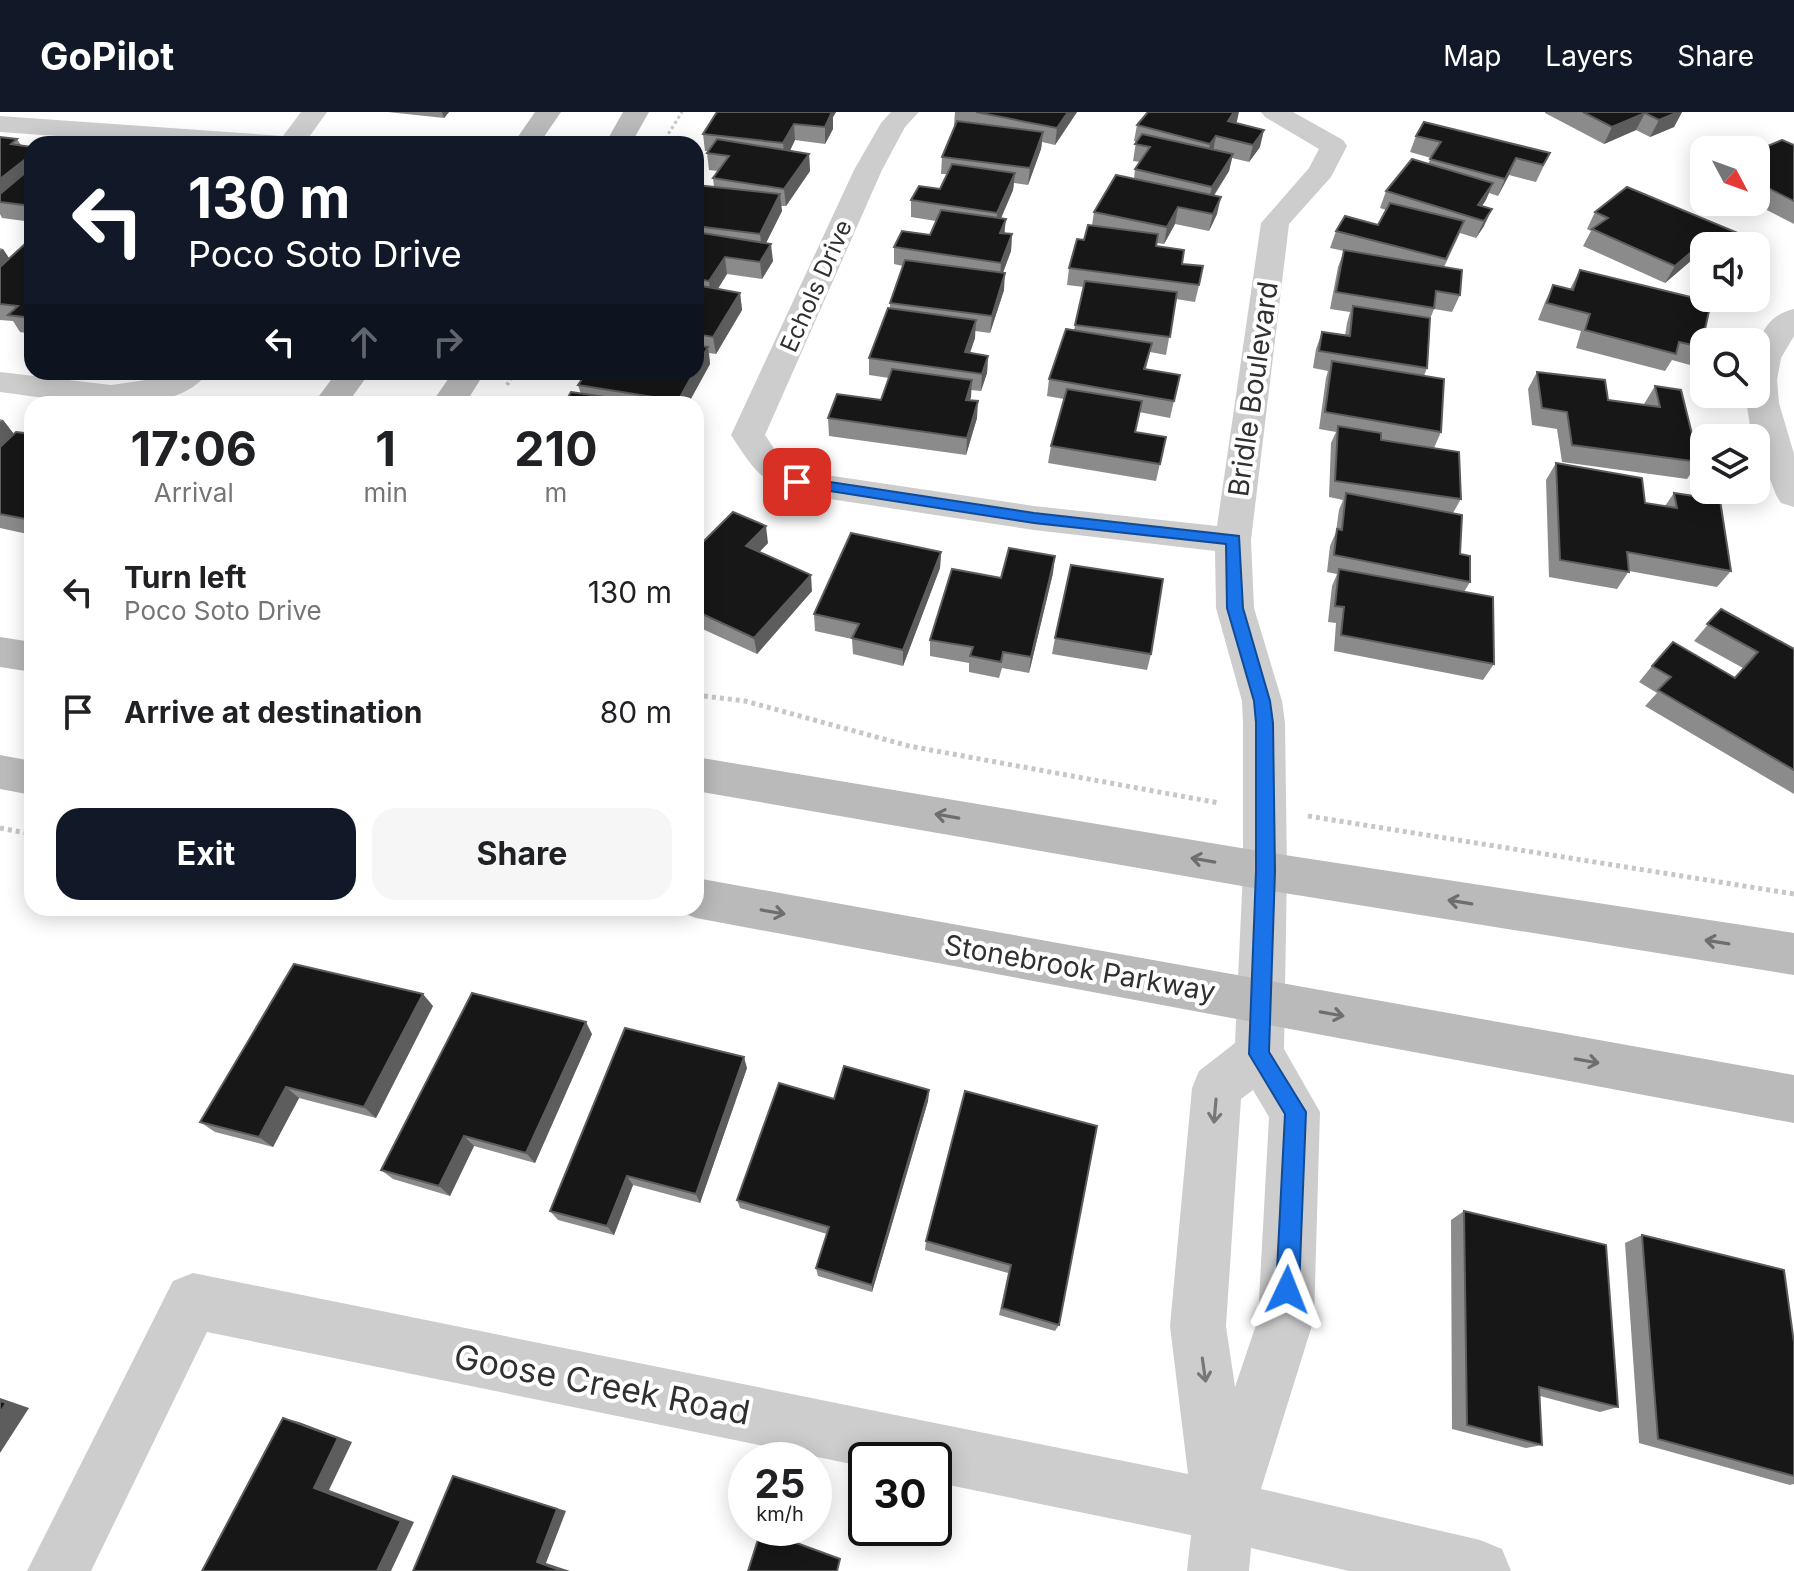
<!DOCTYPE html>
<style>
:root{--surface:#fff;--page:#f6f6f6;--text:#202124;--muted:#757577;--accent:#111827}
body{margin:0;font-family:Inter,sans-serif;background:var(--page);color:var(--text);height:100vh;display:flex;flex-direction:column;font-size:30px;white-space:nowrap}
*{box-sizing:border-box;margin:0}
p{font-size:26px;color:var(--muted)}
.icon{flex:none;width:44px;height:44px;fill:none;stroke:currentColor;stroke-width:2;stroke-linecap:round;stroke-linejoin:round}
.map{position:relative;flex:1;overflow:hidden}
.details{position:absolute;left:24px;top:284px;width:680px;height:520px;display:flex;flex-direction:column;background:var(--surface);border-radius:24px;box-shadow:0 4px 20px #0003}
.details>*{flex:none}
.hud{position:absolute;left:24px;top:24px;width:680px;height:244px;border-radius:24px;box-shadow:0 4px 20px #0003;background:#111827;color:#fff;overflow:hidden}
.needle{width:52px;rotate:131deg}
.controls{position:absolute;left:1690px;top:24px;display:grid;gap:16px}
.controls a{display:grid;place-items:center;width:80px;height:80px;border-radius:16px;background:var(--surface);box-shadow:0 4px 20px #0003;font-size:40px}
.speed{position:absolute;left:728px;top:1330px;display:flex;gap:16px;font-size:40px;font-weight:700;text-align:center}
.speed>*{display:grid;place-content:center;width:104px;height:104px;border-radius:50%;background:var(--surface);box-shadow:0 4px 20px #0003;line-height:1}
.speed small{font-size:20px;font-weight:400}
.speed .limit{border:4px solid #111;border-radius:12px;background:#fff;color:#111}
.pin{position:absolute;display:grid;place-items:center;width:68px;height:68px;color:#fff;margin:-34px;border-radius:16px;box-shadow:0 4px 12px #0006}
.me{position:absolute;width:88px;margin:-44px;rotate:2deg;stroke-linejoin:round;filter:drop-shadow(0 0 6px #0008)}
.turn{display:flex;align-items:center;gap:28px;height:168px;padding:0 32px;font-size:36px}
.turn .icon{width:104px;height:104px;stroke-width:2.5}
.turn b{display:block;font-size:56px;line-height:68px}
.lanes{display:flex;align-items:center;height:76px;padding:0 32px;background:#0003;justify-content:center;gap:40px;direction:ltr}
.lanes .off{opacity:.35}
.eta{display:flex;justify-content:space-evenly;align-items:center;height:136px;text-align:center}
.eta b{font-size:48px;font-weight:700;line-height:56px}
.action{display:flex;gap:16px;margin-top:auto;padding:16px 32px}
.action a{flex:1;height:92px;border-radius:24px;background:var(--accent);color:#fff;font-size:32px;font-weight:700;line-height:92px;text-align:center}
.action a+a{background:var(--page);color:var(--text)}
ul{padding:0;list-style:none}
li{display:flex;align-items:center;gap:24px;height:120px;padding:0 32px}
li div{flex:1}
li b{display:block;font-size:30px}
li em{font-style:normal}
header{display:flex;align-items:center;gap:48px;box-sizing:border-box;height:112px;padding:0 40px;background:var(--accent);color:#fff}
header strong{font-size:38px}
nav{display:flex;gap:44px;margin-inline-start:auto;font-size:28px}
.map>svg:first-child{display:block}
</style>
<header>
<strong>GoPilot</strong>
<nav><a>Map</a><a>Layers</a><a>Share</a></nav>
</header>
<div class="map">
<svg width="1794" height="1459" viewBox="0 0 1794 1459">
<rect width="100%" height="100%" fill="#fff"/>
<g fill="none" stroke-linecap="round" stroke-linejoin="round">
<path stroke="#c7c7c7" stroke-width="3" stroke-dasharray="3 3" stroke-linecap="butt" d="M662,32l20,-32"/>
<path stroke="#c7c7c7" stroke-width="4" stroke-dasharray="3 3" stroke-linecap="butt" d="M507,273l8,-13"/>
<g stroke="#c7c7c7" stroke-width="5" stroke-dasharray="4 4" stroke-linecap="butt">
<path d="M696,583l49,6 164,45 310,57"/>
<path d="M1308,704l486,78"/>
<path d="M0,716l32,6"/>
</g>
<g fill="#cdcdcd" fill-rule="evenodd">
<path d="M301,0h26l-23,32h-133l-171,-12v-16l283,20z"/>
<path d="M891,0h28l-14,15 -23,43 -117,265 14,21 27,16 228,34 183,20 44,-303 48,-55 10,-19 -54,-32 -4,-5h32l50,28 4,6 -16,31 -42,47 -38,316 3,68 28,93 3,22 2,148 -3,178 36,63 -6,207 -53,170 219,51 22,9 9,22h-162l-98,-23 -2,23h-62l4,-36 -257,-53v-22h-68v7l-659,-135 -116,239h-64l146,-290 20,-8 995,201 -18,-148 22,-238 7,-17 36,-28 8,-172v-148l-1,-22 -26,-93 -1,-57 -181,-21 -237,-36c-36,-10 -47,-30 -66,-59l123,-265 27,-47zM1253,978l16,27 -11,202 -23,68 -9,-61 15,-227z"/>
<path d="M1794,197v27l-13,22 -4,22 2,23 15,51v53l-13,-4 -5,-8 -26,-69 -5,-32h11c0,-34 -4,-75 38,-85z"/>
<path d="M0,260l111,13 49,-7 10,-6h38c-35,52 -155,26 -208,20z"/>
</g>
<g fill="#bababa" fill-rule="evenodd">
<path d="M535,0h26l-22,32h-26z"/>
<path d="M623,0h26l-18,32h-26z"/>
<path d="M337,260h33l-23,32h-34z"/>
<path d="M453,260h32l-20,32h-34z"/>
<path d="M0,525l32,5v30l-32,-5z"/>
<path d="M0,643l32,6v34l-32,-6z"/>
<path d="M696,645l569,95 529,81v42l-529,-85 -569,-99z"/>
<path d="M696,766l1098,197v48l-1098,-205 -16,-6 -2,-4h18z"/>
</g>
</g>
<g fill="#8b8b8b">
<path d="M388,0h61l-5,6z"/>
<path d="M717,0h119l-3,5v12l-8,15 -30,-4 -5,11 19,3 1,17 -24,35h-5l1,5 -16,32 7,18 -11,18 -35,-5 -9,15 22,4 2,17 -26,44 -7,-1 1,11 -22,40h-124l17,-10 -3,-9 118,-13v-187l18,2 -1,-9 5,-7 -9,-1 -2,-17 1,-2h-3l-2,-17z"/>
<path d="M955,0h122l-22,33 -13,-3 -1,7 -13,36 -14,-2 -1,7 -12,28 4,15 7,1 -1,17 -8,22 1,17 -14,43 -15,-2v7l-5,15 18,3 -1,17 -6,18 -10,-1 -1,10 7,18 -11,37 -137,-19 -1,-18 53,-18 8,-22 -20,-3v-17l21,-50v-5l13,-37 -9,-2v-17l36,-12 6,-14 -25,-4v-17l29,-11 7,-15h-6l1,-17 14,-32h-2z"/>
<path d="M1545,0h137l-8,15 -24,10 -14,-7 -32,14 -59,-31z"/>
<path d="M1237,9l-1,2 24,24 -11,15 -17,-4 -3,13 -15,25 3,18 -8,17 -34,-7 -11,20 -7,-1 -1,3 26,18 17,21 -4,17 -19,-3 -10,56 -16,-3 -4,17 34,6 -10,43 -31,-6 -4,20 31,5 -10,44 -108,-18 3,-17 13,-47 -17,-3 2,-17 25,-49 10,-43 -17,-2 2,-17 23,-43 2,-13 40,-33 1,-10 5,-7 -7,-1 3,-19 -2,-1 3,-16z"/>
<path d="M1416,24l134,17 -14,29 -27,-7 -11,21 -9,-3 -7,13 2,20 -8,12 -16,-5 -16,34 16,28 -8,17 -18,-3 -4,10 -3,49 -3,8 17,56 -7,16 27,51 -8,14 7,41 10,28 -6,10 30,72 -11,16 -149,-29 2,-28 -8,-1 4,-36 5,-12 -10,-2 3,-26 6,-14 3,-22 4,-10 -14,-3 2,-54 5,-11 -17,-3 7,-51 2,-7 -15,-3 3,-19 6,-17 23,4 2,-13 3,-11 -20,-3 8,-42 6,-16 -14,-3 6,-17 42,-6 8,-15 -6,-2 6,-17 42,-27 3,-6 -21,-6z"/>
<path d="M0,25l17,2 4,6 11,2v75l-30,-4 -2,-4z"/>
<path d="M1794,33v79l-43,-22h5v-51z"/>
<path d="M1595,100l159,34h-50v18l-11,-5 -28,24 -82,-37 8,-15 -4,-2z"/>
<path d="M32,131v91l-12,-2 -7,-11 -13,-1v-72l3,1 6,9z"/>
<path d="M1580,158l121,77 -11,18 -18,-5 -7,11 -89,-23 5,-17 -43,-11 7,-18 8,-17 17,4z"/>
<path d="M1537,260l71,28 36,5v-1l11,-18 44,76 -12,17 -125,-17 -5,-33 -25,-4 -4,-36z"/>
<path d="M0,307l3,1 11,14h18v101l-32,-7z"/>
<path d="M1556,351l89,40 20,3 9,-13 57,78 -14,16 -88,-16 -12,18 -68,-12 -3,-97z"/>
<path d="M768,431l-9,9 53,39 -55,63 -61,-28v-77z"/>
<path d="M941,440l-1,16 -37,98 -50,-12 -1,-15 -37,-8 -1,-17z"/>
<path d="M1053,461l-24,100 -27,-5 -3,10 -30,-6v-9l-39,-7v-16l71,-62z"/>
<path d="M1721,497l73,40v145l-149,-88 12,-13 -18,-11 13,-16 83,11 8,-9 -49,-27z"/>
<path d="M1055,526l96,16 -4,16 -95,-16z"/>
<path d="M433,894l-57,112 -77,-20 -26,49 -58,-15 -15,-10z"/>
<path d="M592,922l-57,129 -61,-17 -24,50 -57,-17 -12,-9z"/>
<path d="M747,956l-47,135 -67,-18 -19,50 -56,-15 -8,-9z"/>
<path d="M929,978l-1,11 -56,191 -54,-16 -2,-8 11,-34 -87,-26 -3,-8z"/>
<path d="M965,979l94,234 -4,6 -56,-16 9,-42 -83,-23 1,-9z"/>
<path d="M1464,1099l154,196 -18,5 -60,-16 2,49 -16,3 -74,-19 -1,-209z"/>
<path d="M1642,1123l152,108v141l-4,1 -151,-42 -14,-200z"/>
</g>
<g fill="#5d5d5d">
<path d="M442,0h7l-5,6z"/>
<path d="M829,0h7l-3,5v12l-8,15v-17z"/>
<path d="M1068,0h9l-22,33 2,-17z"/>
<path d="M1234,0h5l-2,9 -13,16 4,-16z"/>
<path d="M1678,0h4l-8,15 -24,10 9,-17z"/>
<path d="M1645,1l-9,17 -32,14 8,-17z"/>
<path d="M794,12l1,16 -10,20 -2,-17z"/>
<path d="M1264,18l-4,17 -11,15 4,-17z"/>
<path d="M1043,20l-2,17 -13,36 2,-17z"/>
<path d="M1216,24l-3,16 -7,9 4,-17z"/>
<path d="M32,42v25l-32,23v-23z"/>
<path d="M809,42l1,17 -24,35 -2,-17z"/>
<path d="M1233,42l-4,17 -21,33 4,-17z"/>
<path d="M1516,46l-7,17 -11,21 7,-17z"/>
<path d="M1015,61l-2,17 -17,40 1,-17z"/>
<path d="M1493,71l-7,17 -12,18 4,-13z"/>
<path d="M780,82l2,17 -20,40 -2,-17z"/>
<path d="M1221,85l-4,17 -8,17 4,-17z"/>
<path d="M1178,95l-3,17 -11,20 3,-17z"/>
<path d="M1492,97l-8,17 -8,12 8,-17z"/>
<path d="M1006,107l-2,17 -4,-3z"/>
<path d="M1012,122l-1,17 -11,29 1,-17z"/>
<path d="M1703,130l-10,17 -28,24 10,-17z"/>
<path d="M771,132l2,17 -11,18 -2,-17z"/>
<path d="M3,137l11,17 -14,13v-28z"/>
<path d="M725,145l2,17 -16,25 -2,-18z"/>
<path d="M1005,161l-1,17 -14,43 2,-17z"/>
<path d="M740,181l2,17 -26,44 -3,-17z"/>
<path d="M976,208l-1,18 -11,31 1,-17z"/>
<path d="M708,235l2,17 -22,40h-10v-3l16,-29h2v-4z"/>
<path d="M988,244l-1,17 -6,18 1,-17z"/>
<path d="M972,268l-1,17 -6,20 1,-17z"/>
<path d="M978,289l-1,17 -11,37 1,-17z"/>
<path d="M3,308l13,17 -16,16v-31z"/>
<path d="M766,414l2,17 -19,20 -3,-17z"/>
<path d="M941,440l-1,16 -37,98v-16z"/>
<path d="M1055,444l-2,17 -24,100 2,-16z"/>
<path d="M811,463l1,16 -55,63 -3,-16z"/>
<path d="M423,882l10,12 -57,112 -12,-11z"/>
<path d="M586,910l6,12 -57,129 -9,-10z"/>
<path d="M744,945l3,11 -47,135 -4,-9z"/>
<path d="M286,975l13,11 -26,49 -14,-10z"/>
<path d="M929,978l-1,11 -56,191v-7z"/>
<path d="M464,1024l10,10 -24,50 -11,-10z"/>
<path d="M627,1064l6,9 -19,50 -7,-9z"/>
<path d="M0,1286l29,10 -29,45z"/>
<path d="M283,1306l16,4 53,20 -23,48 85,32 -23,49h-14l-63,-83z"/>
<path d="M453,1364l113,35 -20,52 24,8h-8l-25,-9z"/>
</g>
<g fill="#171717" stroke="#5d5d5d" stroke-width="2">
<path d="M717,0h115l-7,15 -31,-3 -11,19 -80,-9z"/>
<path d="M976,0h92l-11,16z"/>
<path d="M1148,0h86l-6,9 36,9 -11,15 -37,-9 -6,8 -73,-19z"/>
<path d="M1583,0h95l-19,8 -14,-7 -33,14z"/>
<path d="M957,9l86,11 -13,36 -88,-11z"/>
<path d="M1424,10l126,31 -7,12 -27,-7 -11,21 -75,-20 11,-17 -25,-6z"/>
<path d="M1142,22l91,20 -21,33 -77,-18 15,-22 -15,-3z"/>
<path d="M0,25l17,2 -6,5 21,3v7l-32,25z"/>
<path d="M717,27l92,15 -25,35 -71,-11 16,-22 -22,-3z"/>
<path d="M1782,28l12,5v56l-38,-19v-31z"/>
<path d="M1412,47l81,24 -15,22 14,4 -8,12 -98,-30z"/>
<path d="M952,52l63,9 -18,40 -86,-13 8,-14 21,3z"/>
<path d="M32,55v39l-32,-4v-8z"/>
<path d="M1116,63l105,22 -8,17 -35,-7 -11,20 -73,-15z"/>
<path d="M696,73l84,9 -20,40 -64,-8z"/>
<path d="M1627,75l130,54 -6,5h-38l-10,-4 -28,24 -83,-37 16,-11 -13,-6z"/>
<path d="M1390,91l74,18 -18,38 -110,-28 9,-15 33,9z"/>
<path d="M941,98l65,9 -6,14 12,1 -11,29 -107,-16 8,-16 28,4z"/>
<path d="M1088,113l70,9 -2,12 28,4 -2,14 21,2 -4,19 -130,-17 8,-29 7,1z"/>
<path d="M696,120l75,12 -11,18 -35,-5 -16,24 -13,-2z"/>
<path d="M26,131h6v75l-24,-3 10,-9 -18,-2v-37z"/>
<path d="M1344,138l118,20 -2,25 -24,-4 -2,17 -98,-16z"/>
<path d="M905,148l100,13 -13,43 -102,-13z"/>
<path d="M1580,158l131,32 -10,45 -22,-5 -3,12 -91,-24 5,-16 -43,-11 6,-18 20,5z"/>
<path d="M1085,169l92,11 -7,45 -95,-12z"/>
<path d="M696,173l44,8 -27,44 -17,-3z"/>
<path d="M1353,194l77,12 -3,50 -108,-17 3,-19 28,4z"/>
<path d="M888,196l88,12 -11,32 23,4 -6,18 -113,-16z"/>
<path d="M1066,217l86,14 -8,26 36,6 -6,26 -125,-22z"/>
<path d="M696,233l12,2 -12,21z"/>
<path d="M1332,249l112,18 -3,53 -116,-20z"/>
<path d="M892,257l80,11 -6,20 12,1 -11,37 -139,-20 9,-24 44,6z"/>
<path d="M587,260h107l-16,29 -100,-16z"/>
<path d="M1537,260l68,8 3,20 52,7 -5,-21 26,4 18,72 -127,-17 -5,-33 -25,-4z"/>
<path d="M1067,277l75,12 -7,31 31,5 -6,27 -109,-18z"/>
<path d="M571,280l80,12h-87z"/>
<path d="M1338,314l43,7v7l78,12 2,47 -126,-18z"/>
<path d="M16,320l16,2 -1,86 -31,-6v-67z"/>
<path d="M1556,351l86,15 3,25 32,5 -3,-15 46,7 11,71 -104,-19 2,20 -69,-12z"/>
<path d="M1346,381l116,22 -2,39 10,2v26l-136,-27 3,-26 5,1z"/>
<path d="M733,400l33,14 -20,20 65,29 -57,63 -58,-27v-62z"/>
<path d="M851,421l90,19 -38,98 -51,-12 7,-14 -45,-10z"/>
<path d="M1009,436l46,8 -24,101 -28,-5 -2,10 -31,-6 3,-9 -43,-7 22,-71 49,9z"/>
<path d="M1071,453l92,14 -12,75 -96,-16z"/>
<path d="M1339,457l154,28 1,67 -153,-29 3,-28 -9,-1z"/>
<path d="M1721,497l73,40v121l-136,-80 13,-13 -19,-11 21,-24 62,36 23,-26 -51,-28z"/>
<path d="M294,852l129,30 -59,113 -78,-20 -27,50 -59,-15z"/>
<path d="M472,881l114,29 -60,131 -62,-17 -25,50 -58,-16z"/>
<path d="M625,916l119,29 -48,137 -69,-18 -20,50 -57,-15z"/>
<path d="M844,954l85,24 -57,195 -56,-17 13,-41 -92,-27 42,-117 55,16z"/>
<path d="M965,979l132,35 -38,199 -57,-17 9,-43 -85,-24z"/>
<path d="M1464,1099l142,34 12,162 -79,-20 3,58 -75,-20z"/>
<path d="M1642,1123l142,35 10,73v133l-136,-37z"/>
<path d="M0,1289l6,2 -6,10z"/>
<path d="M283,1306l55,20 -24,50 87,33 -24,50h-175z"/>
<path d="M453,1364l104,33 -20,53 25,9h-149z"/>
<path d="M761,1418l79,29 -3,12h-89z"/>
</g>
<defs><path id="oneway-shaft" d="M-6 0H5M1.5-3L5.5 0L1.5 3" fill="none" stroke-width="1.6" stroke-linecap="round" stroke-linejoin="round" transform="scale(2)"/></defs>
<g stroke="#6e6e6e">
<use href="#oneway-shaft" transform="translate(947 704) rotate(-170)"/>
<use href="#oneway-shaft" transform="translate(1203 748) rotate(-170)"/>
<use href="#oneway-shaft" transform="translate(1460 790) rotate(-171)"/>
<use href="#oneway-shaft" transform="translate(773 800) rotate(10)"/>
<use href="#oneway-shaft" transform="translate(1717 830) rotate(-171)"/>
<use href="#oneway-shaft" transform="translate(1332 902) rotate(10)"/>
<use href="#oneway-shaft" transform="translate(1587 949) rotate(10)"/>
</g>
<g stroke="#777">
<use href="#oneway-shaft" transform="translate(1215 999) rotate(95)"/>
<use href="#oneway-shaft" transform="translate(1204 1258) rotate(82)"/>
</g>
<path fill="#1a73e8" stroke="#114b97" stroke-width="2" d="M797,365l237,36 205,23 4,72 27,93 3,22 2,148 -6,181 37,60 -7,178 -4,8 -8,3 -8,-3 -3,-8 9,-176 -36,-60 7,-183v-148l-2,-22 -27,-93 -1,-64 -192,-21 -243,-38v-6z"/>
<g text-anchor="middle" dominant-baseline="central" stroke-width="8" stroke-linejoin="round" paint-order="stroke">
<g font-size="24" fill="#303030" stroke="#fff">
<text transform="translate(816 174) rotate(-66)">Echols Drive</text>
</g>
<g font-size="28" fill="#303030" stroke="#fff">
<text transform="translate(1253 277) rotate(-82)">Bridle Boulevard</text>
<text transform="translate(1080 856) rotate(10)">Stonebrook Parkway</text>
</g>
<g font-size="34" fill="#303030" stroke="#fff">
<text transform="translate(602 1272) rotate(11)">Goose Creek Road</text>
</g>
</g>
</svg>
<div class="controls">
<a><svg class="needle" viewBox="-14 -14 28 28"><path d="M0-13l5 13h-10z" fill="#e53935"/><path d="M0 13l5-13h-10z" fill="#757577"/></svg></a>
<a><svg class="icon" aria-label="sound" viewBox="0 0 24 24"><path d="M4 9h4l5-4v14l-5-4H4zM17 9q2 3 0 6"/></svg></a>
<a><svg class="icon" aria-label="search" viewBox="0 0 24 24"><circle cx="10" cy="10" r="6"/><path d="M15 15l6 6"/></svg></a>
<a><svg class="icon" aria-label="layers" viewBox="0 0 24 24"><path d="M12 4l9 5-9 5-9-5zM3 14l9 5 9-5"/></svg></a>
</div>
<div class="speed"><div>25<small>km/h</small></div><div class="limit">30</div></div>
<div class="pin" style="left:797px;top:370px;background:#d93025"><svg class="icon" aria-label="arrive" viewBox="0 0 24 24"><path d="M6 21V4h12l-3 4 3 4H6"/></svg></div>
<svg class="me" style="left:1287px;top:1178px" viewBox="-20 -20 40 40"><path d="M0-17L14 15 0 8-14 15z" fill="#1a73e8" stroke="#fff" stroke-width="4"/></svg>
<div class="hud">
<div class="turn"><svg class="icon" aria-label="left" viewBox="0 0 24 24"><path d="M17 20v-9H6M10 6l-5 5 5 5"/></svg><div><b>130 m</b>Poco Soto Drive</div></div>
<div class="lanes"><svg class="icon" aria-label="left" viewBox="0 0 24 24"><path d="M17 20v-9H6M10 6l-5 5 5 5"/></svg><svg class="icon off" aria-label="ahead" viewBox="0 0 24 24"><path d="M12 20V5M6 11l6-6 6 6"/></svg><svg class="icon off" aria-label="right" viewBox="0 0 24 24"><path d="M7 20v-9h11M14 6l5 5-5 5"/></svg></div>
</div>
<section class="details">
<div class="eta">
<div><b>17:06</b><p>Arrival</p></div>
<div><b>1</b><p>min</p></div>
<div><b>210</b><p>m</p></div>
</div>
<ul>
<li><svg class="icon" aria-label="left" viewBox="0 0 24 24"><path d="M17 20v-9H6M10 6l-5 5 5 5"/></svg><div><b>Turn left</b><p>Poco Soto Drive</p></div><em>130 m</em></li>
<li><svg class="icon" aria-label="arrive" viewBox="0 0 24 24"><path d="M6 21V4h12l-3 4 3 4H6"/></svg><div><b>Arrive at destination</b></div><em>80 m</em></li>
</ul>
<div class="action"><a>Exit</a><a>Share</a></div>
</section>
</div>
